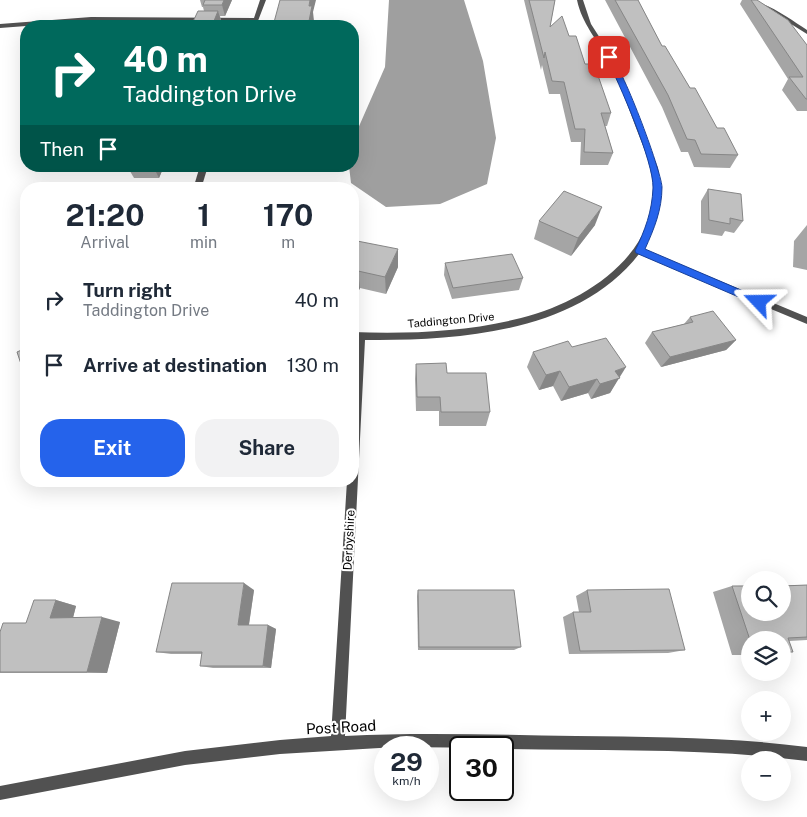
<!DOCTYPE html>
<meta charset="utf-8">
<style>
:root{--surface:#fff;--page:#f2f2f3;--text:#1f2937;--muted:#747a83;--accent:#2563eb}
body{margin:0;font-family:"Public Sans",sans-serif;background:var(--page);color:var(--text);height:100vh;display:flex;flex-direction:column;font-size:19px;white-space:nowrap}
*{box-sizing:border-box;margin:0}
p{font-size:16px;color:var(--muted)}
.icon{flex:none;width:28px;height:28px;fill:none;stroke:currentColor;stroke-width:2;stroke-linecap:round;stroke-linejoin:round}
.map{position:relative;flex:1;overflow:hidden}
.panel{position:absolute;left:20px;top:182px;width:339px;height:305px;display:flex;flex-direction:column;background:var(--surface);border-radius:20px;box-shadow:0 5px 20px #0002}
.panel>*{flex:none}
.banner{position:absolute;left:20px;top:20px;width:339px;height:152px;border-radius:20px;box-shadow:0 5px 20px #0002;background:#00695c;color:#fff;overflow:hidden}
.controls{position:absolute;left:741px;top:571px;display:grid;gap:10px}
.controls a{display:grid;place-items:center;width:50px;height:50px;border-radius:50%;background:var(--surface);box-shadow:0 5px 20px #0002;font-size:25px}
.speed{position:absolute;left:374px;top:736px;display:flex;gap:10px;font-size:25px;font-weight:700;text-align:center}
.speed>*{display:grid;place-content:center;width:65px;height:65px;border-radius:50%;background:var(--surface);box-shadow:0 5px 20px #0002;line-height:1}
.speed small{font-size:12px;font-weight:400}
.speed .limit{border:2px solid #111;border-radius:8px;background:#fff;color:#111}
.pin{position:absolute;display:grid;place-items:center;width:42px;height:42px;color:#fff;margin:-21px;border-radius:10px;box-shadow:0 2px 8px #0006}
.me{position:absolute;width:55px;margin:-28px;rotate:293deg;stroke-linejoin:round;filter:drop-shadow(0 0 4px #0008)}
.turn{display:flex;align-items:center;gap:18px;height:105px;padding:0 20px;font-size:22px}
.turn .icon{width:65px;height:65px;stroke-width:2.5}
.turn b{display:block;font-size:35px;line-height:42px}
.then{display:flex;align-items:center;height:48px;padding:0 20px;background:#0003;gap:10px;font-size:19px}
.eta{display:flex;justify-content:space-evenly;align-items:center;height:85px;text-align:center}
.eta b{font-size:30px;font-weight:700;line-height:35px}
.cta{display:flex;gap:10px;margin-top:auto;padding:10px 20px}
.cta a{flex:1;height:58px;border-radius:20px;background:var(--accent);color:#fff;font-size:20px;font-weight:700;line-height:58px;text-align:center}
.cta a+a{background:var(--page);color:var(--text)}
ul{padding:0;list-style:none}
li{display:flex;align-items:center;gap:15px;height:65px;padding:0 20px}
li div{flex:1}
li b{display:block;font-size:19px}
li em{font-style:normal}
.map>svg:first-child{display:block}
</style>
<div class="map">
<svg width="807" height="817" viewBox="0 0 807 817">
<rect width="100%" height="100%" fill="#fff"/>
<path fill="#9f9f9f" d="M389,0h75l19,61 13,77 -9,46 -47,20 -54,3 -35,-24 -2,-17h3l1,-26 32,-73z"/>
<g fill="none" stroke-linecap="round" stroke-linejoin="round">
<g fill="#515151" fill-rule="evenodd">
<path d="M260,0h6l-10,26 -5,-1 1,-3 -161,-1 -91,7v-4l91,-7 163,1z"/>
<path d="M577,0h6l8,24 23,36 8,17 36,91c5,30 0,55 -15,81l164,68v7l-168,-70c-61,79 -182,87 -274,86l-20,396c77,-4 154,-1 231,0 77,1 155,1 231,11v14c-100,-13 -203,-10 -305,-12v-1l-106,-1 -116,7 -95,11 -185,35v-14l185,-35 95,-11 51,-4 16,-255h5v-81l4,-60h-4v-8c56,2 115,0 169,-14 69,-17 150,-72 129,-153 -3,-11 -8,-21 -12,-32 -9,-24 -18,-50 -30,-73 -11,-21 -26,-36 -31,-60z"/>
<path d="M744,0c21,0 46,19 63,30v4l-32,-20z"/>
<path d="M200,166h8l-7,23h-8z"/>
</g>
</g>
<g fill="#a5a5a5">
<path d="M200,0h32l-7,16h-5l2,8 -18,-13 -1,-4h-1z"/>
<path d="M524,0h31l-5,27 19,9 42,77 -4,13h-2l8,27 -5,12h-28l1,-23h-10l-11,-48h-11l-7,-29 -1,5z"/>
<path d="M605,0h33l24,46 55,82 21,27 -8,13 -36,-1 -6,-15h-7l-19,-45z"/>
<path d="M742,0h15l50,45v66h-10l-15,-21 6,-11 -48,-75z"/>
<path d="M127,166h37l-5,12h-25z"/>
<path d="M236,166h42l-1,4h-40z"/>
<path d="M708,189l35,32 -9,12 -9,-2 -3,5 -21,-3v-32z"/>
<path d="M539,221l56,4 -24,31 -37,-17z"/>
<path d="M807,225v45l-14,-3 1,-26z"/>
<path d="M352,240l46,27 -12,27 -26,-6 -2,4 -6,-1z"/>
<path d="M445,263l78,15 -4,12 -67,9 -8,-24z"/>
<path d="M690,317l46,23 -10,10 -65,17 -16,-24 7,-11 32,-8z"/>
<path d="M572,347l47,30 -9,16 -19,6 -3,-6 -27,8 -8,-15 -14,4 -12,-23 6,-15z"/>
<path d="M416,364l31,9 43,39 -4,14h-47v-15h-23l-1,-32z"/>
<path d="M807,585v55l-18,1 4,11 -11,1v-13h-32v15h-18l-19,-63 19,-6z"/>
<path d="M254,590l-5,35h19l8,4 -5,39h-58l-13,-2 2,-12h-31l-15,-2z"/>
<path d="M418,590l103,57 -7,3h-96l-1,-54z"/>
<path d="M587,590l98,60 -17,3 -99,1 -6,-37 10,-5h6l-3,-16z"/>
<path d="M56,600l20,6 -3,11 47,5 -13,51h-107v-41l26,-9z"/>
</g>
<g fill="#868686">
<path d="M224,0h8l-7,16 -3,-11z"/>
<path d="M310,0h6l-3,12 1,9v5h-6l1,-20z"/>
<path d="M218,11l4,13 -1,2h-5l-2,-5z"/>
<path d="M153,166h11l-5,12z"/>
<path d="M602,207l-7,18 -24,31 7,-18z"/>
<path d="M398,249v18l-12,27 -1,-17z"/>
<path d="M358,271l2,17 -2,4 -2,-17z"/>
<path d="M736,340l-10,10 -65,17 9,-10z"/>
<path d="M626,367l-16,26 -19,6 9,-15 15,-13z"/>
<path d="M560,371l-7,15 -14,4 7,-15z"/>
<path d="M597,379l-9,14 -27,8 8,-14z"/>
<path d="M244,583l10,7 -6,40 -10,-5z"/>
<path d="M56,600l20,6 -4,16 -22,-4z"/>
<path d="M102,617l18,5 -13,51 -20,-1z"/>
<path d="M268,625l8,4 -5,39 -8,-2z"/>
</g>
<g fill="#c0c0c0" stroke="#868686">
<path d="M205,0h19l-2,5h-19z"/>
<path d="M280,0h30l-1,6h3l-4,20h-35z"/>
<path d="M529,0h26l-5,27 12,-11 7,20h7l9,28h9l17,49h-10l12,40 -29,-1 1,-23h-10l-11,-47 -12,-1 -7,-29 -1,6z"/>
<path d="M615,0h23l24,46h3l25,42h5l22,40h7l14,27 -37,-1 -6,-14 -8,-1 -19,-44z"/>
<path d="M751,0h6l31,20 19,25v54h-1l-17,-22h14z"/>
<path d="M198,11h20l-4,10h4l-2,5h-25z"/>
<path d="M708,189l33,5 2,27 -13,-3v6l-21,-4z"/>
<path d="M564,191l38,16 -24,31 -39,-17z"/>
<path d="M352,240l46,9 -13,28 -27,-6 -2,4 -4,-1z"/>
<path d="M512,254l11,24 -70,10 -8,-25z"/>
<path d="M713,311l23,29 -66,17 -18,-25 41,-10 -3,-5z"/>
<path d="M606,338l20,29 -11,4 5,7 -20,6 -3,-5 -28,8 -9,-16 -14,4 -13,-23 35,-11 4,6z"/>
<path d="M26,348v31l-9,-27z"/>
<path d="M446,363l1,10h39l4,39h-49l-1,-15h-23l-1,-33z"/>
<path d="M172,583h72l-6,42h30l-5,41h-63l2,-14h-46z"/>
<path d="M807,585v52l-19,1 5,14h-11v-12h-32l-18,-54h18v26h32v-26z"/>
<path d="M669,589l16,61 -105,1 -7,-39h18l-4,-22z"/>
<path d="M418,590h96l7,57h-102z"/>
<path d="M34,600h22l-6,18 52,-1 -15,55h-87v-40l3,-9h23z"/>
</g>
<path fill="#2563eb" stroke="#184099" d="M609,55c12,7 52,115 53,132 0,23 -8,42 -17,62l117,50v5h-7l-119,-51 -1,-2c10,-21 17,-39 18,-63 1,-26 -34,-105 -47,-131z"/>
<g text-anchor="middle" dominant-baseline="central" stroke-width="4" stroke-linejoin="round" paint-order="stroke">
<g font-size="11" fill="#000" stroke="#fff">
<text transform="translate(451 320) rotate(-5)">Taddington Drive</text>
</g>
<g font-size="12" fill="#000" stroke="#fff">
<text transform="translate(349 540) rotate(-87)">Derbyshire</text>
</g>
<g font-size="15" fill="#000" stroke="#fff">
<text transform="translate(341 727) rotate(-3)">Post Road</text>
</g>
</g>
</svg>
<div class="controls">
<a><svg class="icon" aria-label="search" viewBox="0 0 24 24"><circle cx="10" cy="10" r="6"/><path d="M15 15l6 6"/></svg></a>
<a><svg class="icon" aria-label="layers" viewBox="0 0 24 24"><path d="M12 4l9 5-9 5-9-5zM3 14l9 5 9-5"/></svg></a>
<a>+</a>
<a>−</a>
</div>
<div class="speed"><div>29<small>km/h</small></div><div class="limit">30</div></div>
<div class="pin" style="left:609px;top:57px;background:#d93025"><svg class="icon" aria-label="arrive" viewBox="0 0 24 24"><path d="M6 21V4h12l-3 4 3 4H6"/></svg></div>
<svg class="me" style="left:759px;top:302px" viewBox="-20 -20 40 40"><path d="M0-17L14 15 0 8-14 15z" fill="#2563eb" stroke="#fff" stroke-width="4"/></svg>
<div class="banner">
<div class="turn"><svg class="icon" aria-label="right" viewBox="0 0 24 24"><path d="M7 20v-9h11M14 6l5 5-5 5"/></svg><div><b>40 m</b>Taddington Drive</div></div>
<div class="then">Then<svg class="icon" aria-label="arrive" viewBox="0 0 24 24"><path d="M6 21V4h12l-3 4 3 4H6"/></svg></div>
</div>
<section class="panel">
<div class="eta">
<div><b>21:20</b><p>Arrival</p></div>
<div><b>1</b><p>min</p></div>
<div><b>170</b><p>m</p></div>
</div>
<ul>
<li><svg class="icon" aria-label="right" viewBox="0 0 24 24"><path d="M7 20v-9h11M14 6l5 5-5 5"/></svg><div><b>Turn right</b><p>Taddington Drive</p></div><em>40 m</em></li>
<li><svg class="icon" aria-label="arrive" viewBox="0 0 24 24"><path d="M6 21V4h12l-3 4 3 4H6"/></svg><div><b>Arrive at destination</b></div><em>130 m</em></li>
</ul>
<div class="cta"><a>Exit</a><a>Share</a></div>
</section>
</div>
